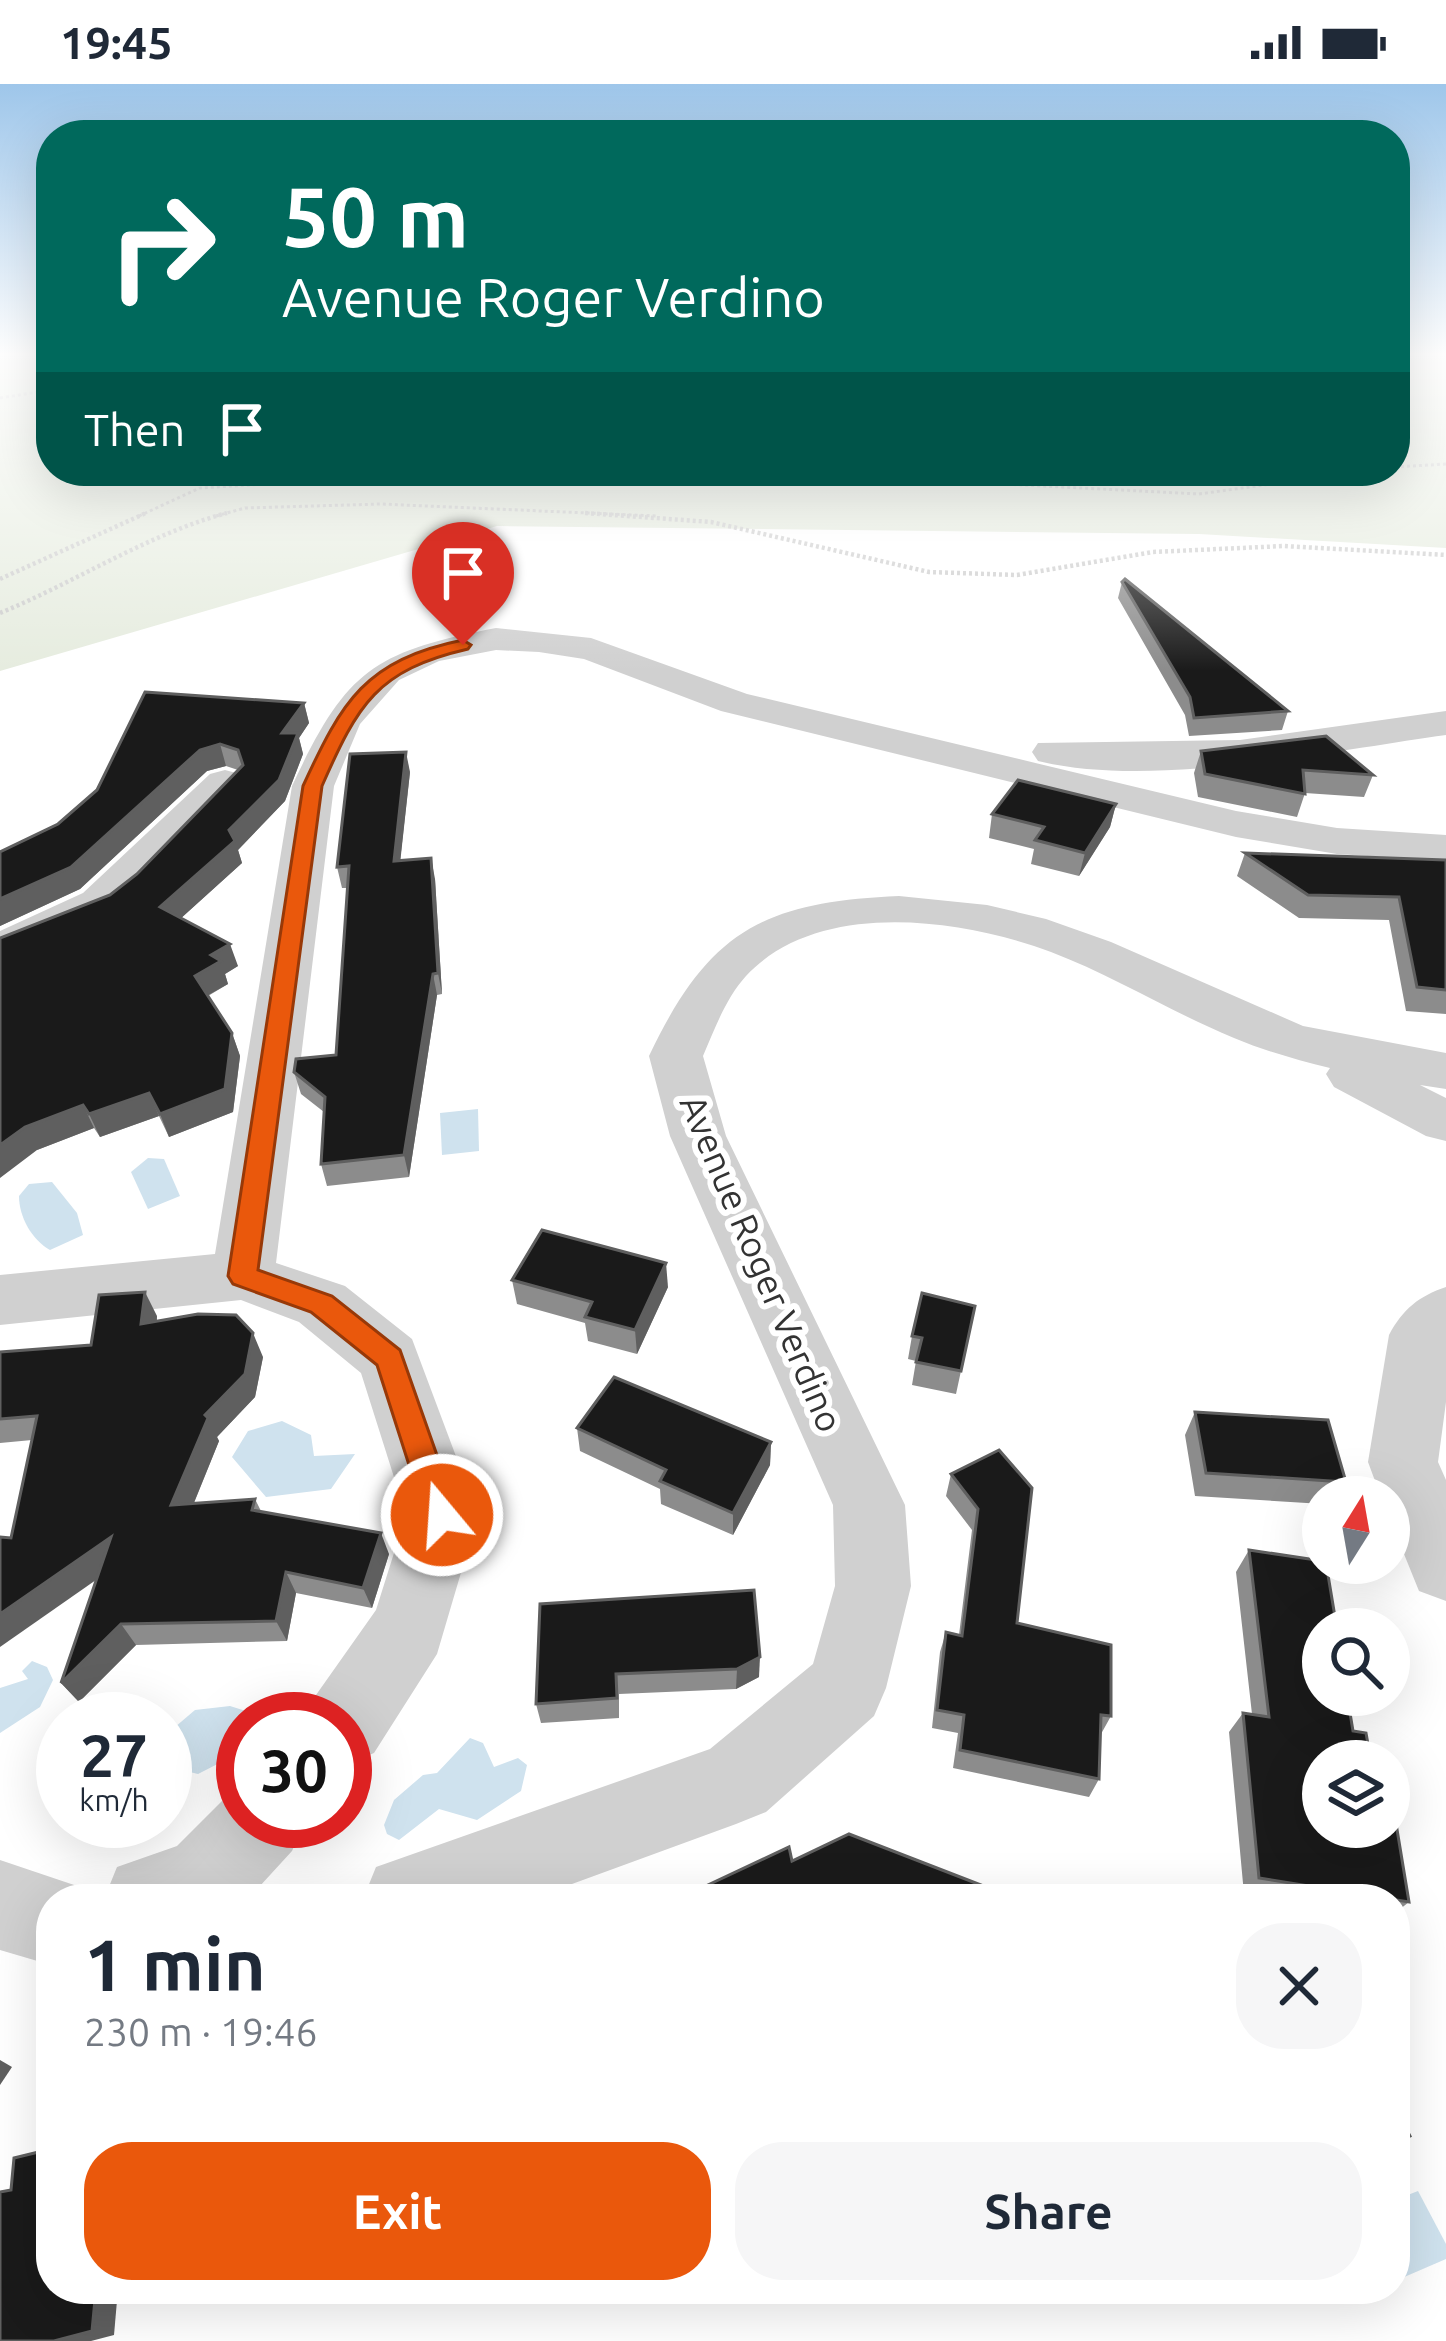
<!DOCTYPE html>
<meta charset="utf-8">
<style>
:root{--surface:#fff;--page:#f6f6f7;--text:#1f2937;--muted:#747a83;--accent:#ea580c}
body{margin:0;font-family:Ubuntu,sans-serif;background:var(--page);color:var(--text);height:100vh;display:flex;flex-direction:column;font-size:45px;white-space:nowrap}
*{box-sizing:border-box;margin:0}
p{font-size:39px;color:var(--muted)}
.icon{flex:none;width:66px;height:66px;fill:none;stroke:currentColor;stroke-width:2;stroke-linecap:round;stroke-linejoin:round}
.map{position:relative;flex:1;overflow:hidden}
.sheet{position:absolute;left:36px;top:1800px;width:1374px;height:420px;display:flex;flex-direction:column;background:var(--surface);border-radius:48px;box-shadow:0 12px 48px #0002}
.sheet>*{flex:none}
.hud{position:absolute;left:36px;top:36px;width:1374px;height:366px;border-radius:48px;box-shadow:0 12px 48px #0002;background:#00695c;color:#fff;overflow:hidden}
.needle{width:78px;rotate:11deg}
.tools{position:absolute;left:1302px;top:1392px;display:grid;gap:24px}
.tools a{display:grid;place-items:center;width:108px;height:108px;border-radius:50%;background:var(--surface);box-shadow:0 12px 48px #0002;font-size:60px}
.speed{position:absolute;left:36px;top:1608px;display:flex;gap:24px;font-size:60px;font-weight:700;text-align:center}
.speed>*{display:grid;place-content:center;width:156px;height:156px;border-radius:50%;background:var(--surface);box-shadow:0 12px 48px #0002;line-height:1}
.speed small{font-size:30px;font-weight:400}
.speed .limit{border:18px solid #d22;background:#fff;color:#111}
.pin{position:absolute;display:grid;place-items:center;width:102px;height:102px;color:#fff;margin:-123px -51px;border-radius:50% 50% 50% 0;rotate:-45deg;box-shadow:0 0 12px #0007}
.pin .icon{rotate:45deg}
.me{position:absolute;width:132px;margin:-66px;rotate:342deg;stroke-linejoin:round;filter:drop-shadow(0 0 9px #0008)}
.turn{display:flex;align-items:center;gap:42px;height:252px;padding:0 48px;font-size:54px}
.turn .icon{width:156px;height:156px;stroke-width:2.5}
.turn b{display:block;font-size:84px;line-height:102px}
.then{display:flex;align-items:center;height:114px;padding:0 48px;background:#0003;gap:24px;font-size:45px}
.round{display:grid;place-items:center;flex:none;width:126px;height:126px;border-radius:48px;background:var(--page)}
.overview{display:flex;align-items:center;justify-content:space-between;height:204px;padding:0 48px}
h1{font-size:72px;font-weight:700;line-height:90px}
.primary-button{display:flex;gap:24px;margin-top:auto;padding:24px 48px}
.primary-button a{flex:1;height:138px;border-radius:48px;background:var(--accent);color:#fff;font-size:48px;font-weight:700;line-height:138px;text-align:center}
.primary-button a+a{background:var(--page);color:var(--text)}
.status{display:flex;justify-content:space-between;align-items:center;height:84px;padding:0 60px;background:var(--surface);direction:ltr}
.status svg{height:33px;fill:currentColor}
.map>svg:first-child{display:block}
</style>
<div class="status"><b>19:45</b><svg viewBox="0 0 49 12"><path d="M0 12V9h3v3zM5 12V6h3v6zM10 12V3h3v9zM15 12V0h3v12zM26 1h20v11H26zM47 4h2v5h-2z"/></svg></div>
<div class="map">
<svg width="1446" height="2257" viewBox="0 0 1446 2257">
<rect width="100%" height="100%" fill="#fff"/>
<path fill="#e6ecdf" d="M0,271h51v116h1344v-116h51v193l-247,-14 -702,-8 -497,145z"/>
<g fill="#cfe2ee">
<path d="M478,1025l1,42 -37,4 -2,-42z"/>
<path d="M148,1074l16,1 16,37 -32,13 -17,-37z"/>
<path d="M52,1098l25,31 6,22 -33,15c-18,-10 -31,-33 -31,-54l10,-12z"/>
<path d="M282,1337l29,14 3,21 41,-2 -24,35 -65,8 -34,-40 16,-26z"/>
<path d="M32,1577l15,6 6,13 -13,27 -40,26v-45l28,-9 -6,-8z"/>
<path d="M230,1622l19,6 3,7h-9v32l-45,23 -33,-8 3,-33 27,-23z"/>
<path d="M470,1654l13,5 11,24 24,-9 9,7 -6,26 -44,29 -38,-11 -40,31 -12,-6 -3,-9 10,-25 29,-25 14,-2z"/>
<path d="M1418,2107l28,53v15l-51,22v-81z"/>
</g>
<g fill="none" stroke-linecap="round" stroke-linejoin="round">
<g stroke="#cdcdcd" stroke-width="3" stroke-dasharray="3 3" stroke-linecap="butt">
<path d="M0,314l51,-8"/>
<path d="M1395,383l51,-3"/>
<path d="M876,387l87,11 236,12 166,-23"/>
<path d="M366,394l264,1 158,-8"/>
<path d="M139,432l61,-28 165,-10"/>
<path d="M216,432l29,-8 136,-4 275,12"/>
</g>
<g stroke="#cdcdcd" stroke-width="4.5" stroke-dasharray="3 3" stroke-linecap="butt">
<path d="M585,429l126,9 218,50 88,3 136,-23 131,-6 162,9"/>
<path d="M0,495l146,-66"/>
<path d="M0,529c76,-31 148,-79 227,-100"/>
</g>
<g fill="#d0d0d0" fill-rule="evenodd">
<path d="M496,544l95,10 156,56 489,117 101,17 109,7v26l-109,-7 -101,-17 -515,-126 -137,-52 -45,-7 -43,-2 -57,11 -40,19 -39,44 -26,62 -58,477 69,23 67,53 66,176 -41,139 -63,99 -29,12v-46h-39l10,-24 60,-85 30,-95 -45,-142 -62,-51 -58,-22 -241,25v-50l215,-21 77,-468c54,-115 80,-134 204,-158z"/>
<path d="M1446,627v24c-116,16 -295,54 -408,26l-6,-9 6,-9 202,-3z"/>
<path d="M225,686l15,4 6,9 -104,110 -25,20 -117,51v-33l83,-38 127,-119z"/>
<path d="M899,812l88,9 59,14 65,23 192,84 143,27v36l-26,-4 26,13v43l-20,-5 -92,-49 -8,-13 4,-6c-33,-8 -65,-17 -96,-30 -63,-26 -120,-62 -183,-86 -89,-33 -232,-54 -305,24 -20,22 -31,52 -43,80l23,80 179,369 6,81 -25,102 -12,28 -108,96 -30,12 -205,75h-168l13,-32 334,-118 103,-85 22,-78 -2,-81 -163,-369 -21,-80c59,-124 113,-154 250,-160z"/>
<path d="M1446,1203v115l-8,60 8,18v121l-27,-10 -30,-74v-20h-8l-13,-35 21,-127c14,-26 30,-39 57,-48z"/>
<path d="M243,1702v35h62l-13,30 -44,48h-144l13,-32 60,-21 55,-55z"/>
<path d="M0,1776l83,28 4,11h-36v66l-51,-15z"/>
</g>
</g>
<g fill="#8c8c8c">
<path d="M1122,498l166,129 -6,19 -93,6 -4,-21 -67,-117z"/>
<path d="M304,619l5,20 -10,15 4,16 -18,47 -47,49 4,13 -61,55 57,48 -13,8 3,10 -20,12 24,37 8,23 -7,56 -64,25 -10,-21 -59,21 -6,-9 -57,22 73,-255 27,-21 101,-104 -12,-4 -19,5 -127,118 -80,37v-74z"/>
<path d="M1201,667l172,24 -9,22 -59,-4 -8,24 -99,-20 -4,-24z"/>
<path d="M410,688l-10,89 35,18 7,115 -5,1 -28,182 -82,9 -6,-22 3,-52 -23,-18 -7,-22 42,-17 12,-167h-6l-5,-21z"/>
<path d="M1116,720l-6,23 -31,49 -48,-12 3,-15 -45,-11 3,-24z"/>
<path d="M1245,769l201,7v154l-40,-3 -17,-91 -90,-2 -62,-42z"/>
<path d="M512,1196l156,7 -31,67 -49,-13 -3,-18 -68,-19z"/>
<path d="M975,1222l-19,88 -44,-9 4,-24 -8,-2 4,-23z"/>
<path d="M157,1232v5l106,36 -8,40 -38,40 2,4 -25,62 61,-4 6,12 128,43 -17,54 -76,-15 -9,48 -151,4 -57,57 -18,-19 36,-104 -86,-41 21,-98 -32,3v-91l91,-7z"/>
<path d="M1195,1328l151,70 -10,15h-13v7l-128,-8 -10,-61z"/>
<path d="M577,1344l194,14 -1,23 -37,70 -72,-31 -1,-15 -80,-38z"/>
<path d="M999,1366l18,173 94,93 -10,18 -2,45 -10,18 -136,-29 5,-35 -26,-5 8,-76 6,-20 13,3 13,-105 -26,-34 5,-22z"/>
<path d="M1249,1466l74,211 86,141 -14,11v-14h-123l-28,-5 -15,-162 14,-19 9,1 -16,-142z"/>
<path d="M540,1520l219,73 -23,12 -117,5v24l-78,5 -5,-19z"/>
<path d="M1053,2205h58l-57,3z"/>
</g>
<g fill="#5f5f5f">
<path d="M304,619l5,20 -10,15 4,16 -18,47 -47,49 4,13 -74,67 -8,-23 69,-77 53,-97z"/>
<path d="M220,660l6,22 -19,5 -127,118 -80,37v-27l200,-149z"/>
<path d="M406,668l4,20 -12,110 -4,-21z"/>
<path d="M1116,720l-6,23 -31,49 6,-23z"/>
<path d="M431,774l4,21 7,115 -4,-21z"/>
<path d="M230,860l8,22 -13,8 3,10 -25,14 -8,-22 16,-21z"/>
<path d="M433,890l4,21 -28,182 -5,-22z"/>
<path d="M232,949l8,23 -7,56 -64,25 -9,-23z"/>
<path d="M149,1009l10,23 -59,21 -11,-23z"/>
<path d="M83,1021l11,23 -57,22 -37,28v-33l25,-18z"/>
<path d="M666,1179l2,24 -31,67 -2,-24z"/>
<path d="M145,1208l12,24 -3,31 -13,-23z"/>
<path d="M253,1249l10,24 -8,40 -38,40 2,4 -35,86 -13,-22 34,-90z"/>
<path d="M771,1358l-1,23 -37,70v-22z"/>
<path d="M381,1449l8,21 -17,54 -9,-20z"/>
<path d="M111,1453l15,22 -126,88v-33z"/>
<path d="M286,1488l10,21 -9,48 -11,-20z"/>
<path d="M121,1540l15,21 -57,57 -18,-19z"/>
<path d="M760,1573l-1,20 -23,12 1,-20z"/>
<path d="M0,1976l12,7 -12,18z"/>
<path d="M96,2205h22l-4,46 -23,6h-37z"/>
</g>
<g fill="#1a1a1a" stroke="#5f5f5f" stroke-width="3">
<path d="M1125,495l163,132 -94,7 -4,-21 -68,-115z"/>
<path d="M145,608l159,11 -22,30h16l-19,47 -50,50 6,11 -75,66 70,37 -19,11 10,6 -26,15 37,57 -7,56 -65,25 -11,-21 -60,21 -6,-9 -58,22 -25,18v-207l110,-43 27,-21 106,-109 -5,-15 -18,-6 -20,6 -129,117 -71,32v-47l58,-28 39,-34z"/>
<path d="M1326,652l47,39 -70,-5 2,24 -100,-20 -4,-23z"/>
<path d="M406,668l-12,109 37,-3 7,115 -5,1 -29,181 -83,9 4,-67 -31,-25 2,-13 40,-4 13,-189 -12,1 13,-113z"/>
<path d="M1018,696l98,24 -31,49 -50,-13 9,-13 -52,-13z"/>
<path d="M1245,769l201,7v130l-29,-3 -18,-90 -91,-2z"/>
<path d="M542,1146l124,33 -31,67 -50,-13 7,-15 -80,-22z"/>
<path d="M145,1208l-4,32 57,-10 38,1 17,18 -8,41 -40,41 3,3 -37,87 84,-6 -3,11 129,23 -18,55 -77,-16 -10,49 -155,3 -60,59 50,-146 -111,77v-77l11,1 26,-122 -37,3v-67l91,-7 8,-50z"/>
<path d="M922,1209l53,13 -14,65 -45,-9 6,-24 -10,-2z"/>
<path d="M614,1293l157,65 -38,71 -73,-32 6,-11 -89,-42z"/>
<path d="M1195,1328l133,8 18,62 -140,-9z"/>
<path d="M999,1366l33,38 -15,135 94,22v71l-10,-1 -2,64 -139,-29 4,-35 -27,-5 9,-78 16,4 16,-127 -27,-35z"/>
<path d="M1249,1466l74,11v2h3l11,66h-14v66h24l6,36 13,2 5,28h-48v66h66v-46l20,121 -150,-24 -16,-165 26,4z"/>
<path d="M754,1506l6,67 -23,12 -121,5 1,24 -81,6 4,-100z"/>
<path d="M849,1750l168,65h-339l111,-52 3,14z"/>
<path d="M1395,2024l15,28 -15,7z"/>
<path d="M51,2065v140h45l-4,42 -38,10h-54v-149l11,-2 3,-32z"/>
</g>
<linearGradient id="sky" x2="0" y2="1"><stop stop-color="#9ec6ea"/><stop offset="0.46" stop-color="#fff"/><stop offset="1" stop-color="#fff" stop-opacity="0"/></linearGradient>
<rect width="1446" height="587" fill="url(#sky)"/>
<path fill="#ea580c" stroke="#983908" stroke-width="3" d="M463,556l8,5 -3,4c-91,21 -110,55 -146,137l-64,484 74,26 68,54 58,165 -5,10 -11,5 -12,-5 -5,-10 -48,-150 -66,-53 -78,-28 -5,-8 75,-490c39,-85 62,-126 160,-146z"/>
<g text-anchor="middle" dominant-baseline="central" stroke-width="12" stroke-linejoin="round" paint-order="stroke">
<g font-size="36" fill="#333" stroke="#fff">
<text transform="translate(762 1179) rotate(67)">Avenue Roger Verdino</text>
</g>
</g>
</svg>
<div class="tools">
<a><svg class="needle" viewBox="-14 -14 28 28"><path d="M0-13l5 13h-10z" fill="#e53935"/><path d="M0 13l5-13h-10z" fill="#747a83"/></svg></a>
<a><svg class="icon" aria-label="search" viewBox="0 0 24 24"><circle cx="10" cy="10" r="6"/><path d="M15 15l6 6"/></svg></a>
<a><svg class="icon" aria-label="layers" viewBox="0 0 24 24"><path d="M12 4l9 5-9 5-9-5zM3 14l9 5 9-5"/></svg></a>
</div>
<div class="speed"><div>27<small>km/h</small></div><div class="limit">30</div></div>
<div class="pin" style="left:463px;top:561px;background:#d93025"><svg class="icon" aria-label="arrive" viewBox="0 0 24 24"><path d="M6 21V4h12l-3 4 3 4H6"/></svg></div>
<svg class="me" style="left:442px;top:1431px" viewBox="-20 -20 40 40"><circle r="17" fill="#ea580c" stroke="#fff" stroke-width="3"/><path d="M0-11L8 9 0 5-8 9z" fill="#fff"/></svg>
<div class="hud">
<div class="turn"><svg class="icon" aria-label="right" viewBox="0 0 24 24"><path d="M7 20v-9h11M14 6l5 5-5 5"/></svg><div><b>50 m</b>Avenue Roger Verdino</div></div>
<div class="then">Then<svg class="icon" aria-label="arrive" viewBox="0 0 24 24"><path d="M6 21V4h12l-3 4 3 4H6"/></svg></div>
</div>
<section class="sheet">
<div class="overview"><div><h1>1 min</h1><p>230 m · 19:46</p></div><a class="round"><svg class="icon" aria-label="close" viewBox="0 0 24 24"><path d="M6 6l12 12M18 6L6 18"/></svg></a></div>
<div class="primary-button"><a>Exit</a><a>Share</a></div>
</section>
</div>
